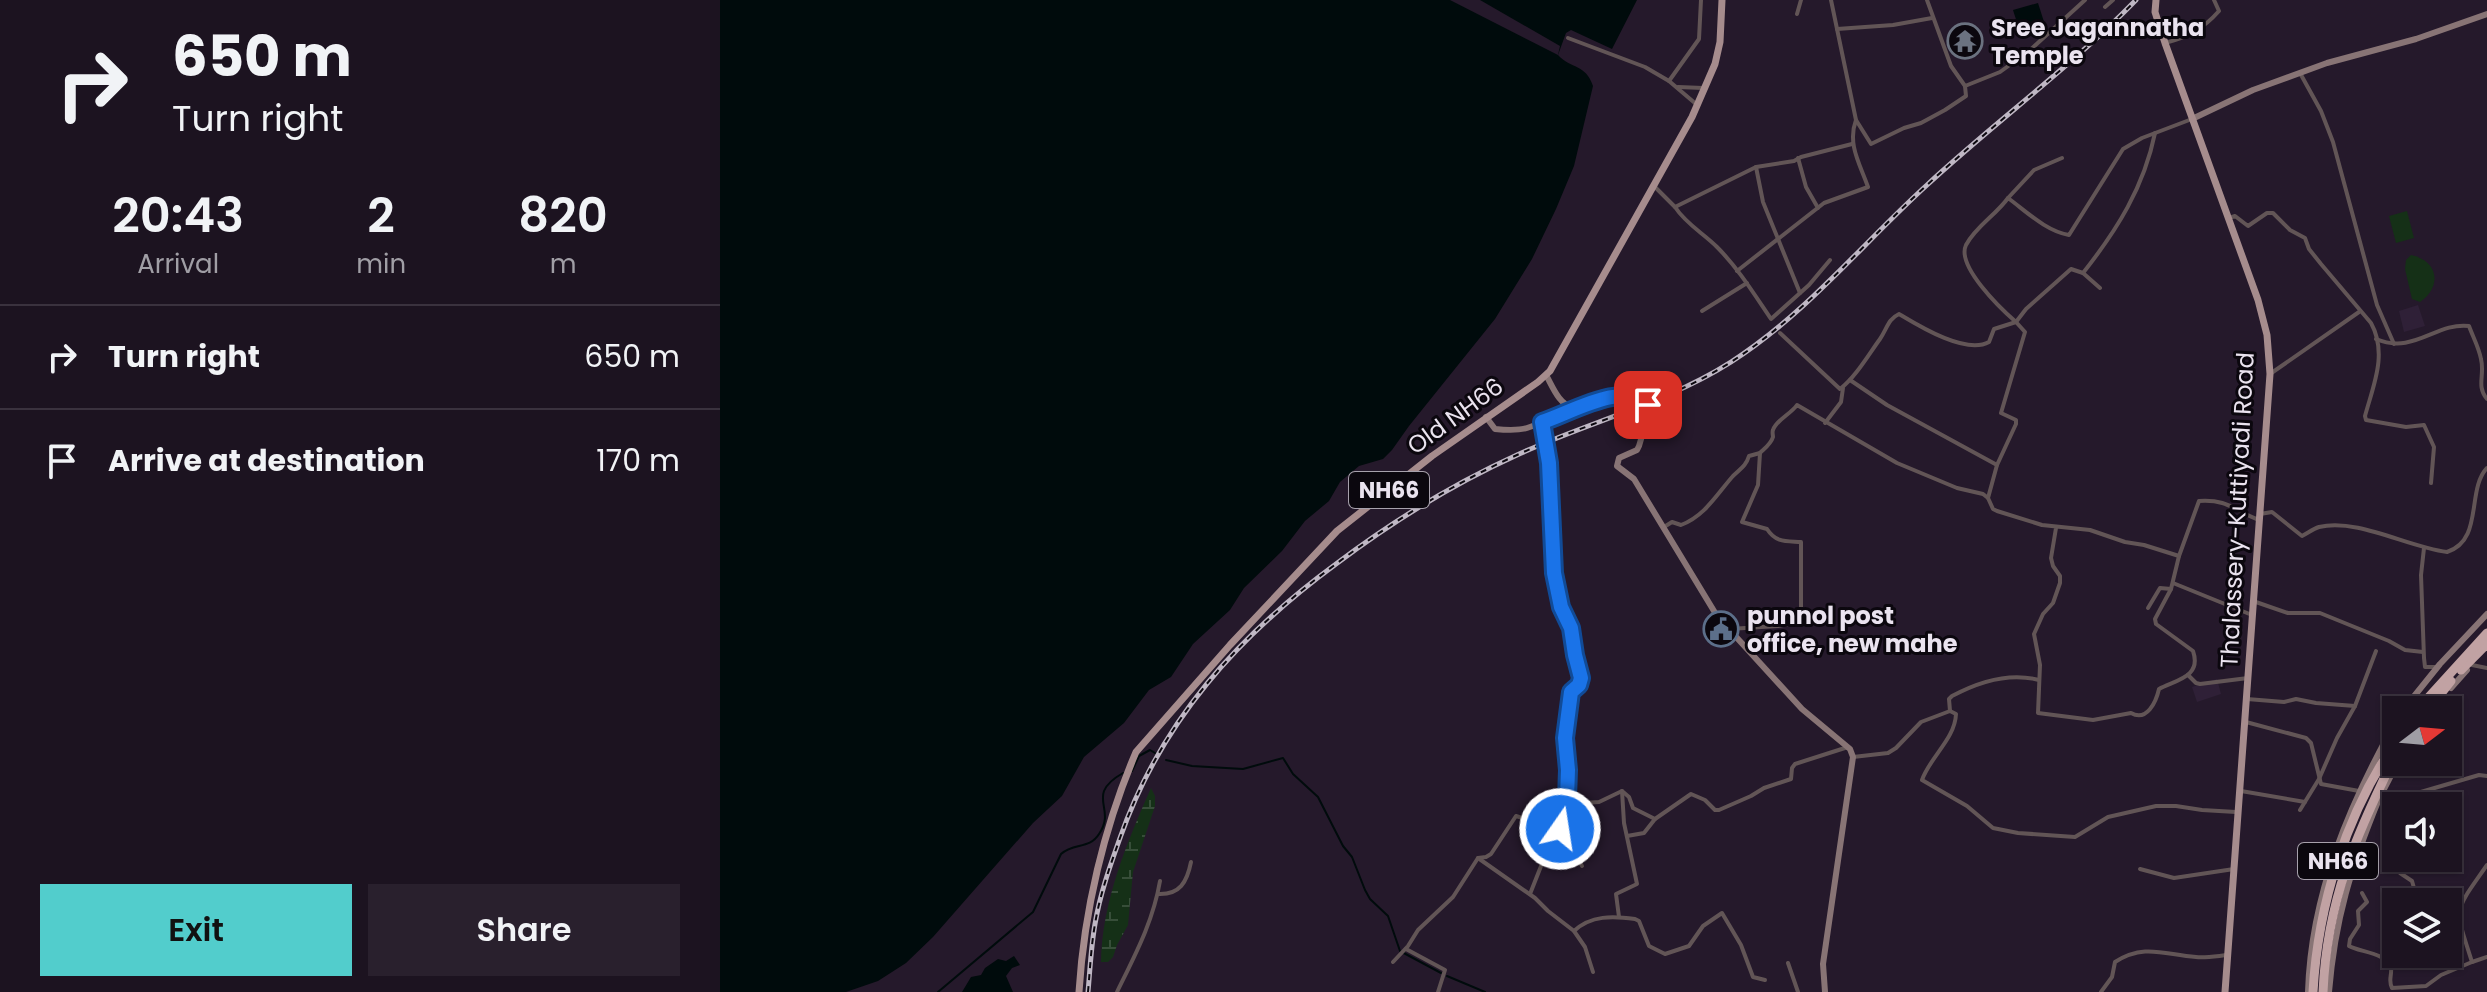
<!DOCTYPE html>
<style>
:root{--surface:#1c1320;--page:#29202d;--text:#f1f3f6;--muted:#a09ea5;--line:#3a323e;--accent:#52cdcc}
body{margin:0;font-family:Poppins,sans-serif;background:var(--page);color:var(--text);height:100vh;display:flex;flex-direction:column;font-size:30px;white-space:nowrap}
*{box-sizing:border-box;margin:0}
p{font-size:26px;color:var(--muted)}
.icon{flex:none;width:44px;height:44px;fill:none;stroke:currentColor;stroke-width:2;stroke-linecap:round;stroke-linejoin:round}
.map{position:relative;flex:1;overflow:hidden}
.details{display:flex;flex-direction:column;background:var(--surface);width:720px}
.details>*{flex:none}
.top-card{background:#1c1320;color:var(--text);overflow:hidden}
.needle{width:52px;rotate:74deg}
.tools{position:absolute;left:1662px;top:696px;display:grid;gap:16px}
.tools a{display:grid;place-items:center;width:80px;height:80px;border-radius:0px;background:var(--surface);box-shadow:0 2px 6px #0004,0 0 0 2px var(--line);font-size:40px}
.pin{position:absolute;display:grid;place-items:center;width:68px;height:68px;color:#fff;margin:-34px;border-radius:16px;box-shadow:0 4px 12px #0006}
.me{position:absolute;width:88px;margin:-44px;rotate:13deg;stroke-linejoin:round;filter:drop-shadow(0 0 6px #0008)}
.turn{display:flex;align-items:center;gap:28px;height:168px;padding:0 40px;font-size:36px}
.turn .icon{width:104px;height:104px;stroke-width:2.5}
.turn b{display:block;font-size:56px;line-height:68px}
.eta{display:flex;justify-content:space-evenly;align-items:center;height:136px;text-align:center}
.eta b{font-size:48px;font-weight:600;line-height:56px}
.primary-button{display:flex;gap:16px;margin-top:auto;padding:16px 40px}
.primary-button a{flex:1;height:92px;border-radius:0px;background:var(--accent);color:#111;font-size:32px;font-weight:600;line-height:92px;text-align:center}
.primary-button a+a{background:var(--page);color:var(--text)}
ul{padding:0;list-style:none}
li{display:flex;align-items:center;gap:24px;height:104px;padding:0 40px;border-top:2px solid var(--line)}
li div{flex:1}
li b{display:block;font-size:30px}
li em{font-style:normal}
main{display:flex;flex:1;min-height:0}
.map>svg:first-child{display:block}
</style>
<main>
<section class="details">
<div class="top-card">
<div class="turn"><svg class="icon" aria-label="right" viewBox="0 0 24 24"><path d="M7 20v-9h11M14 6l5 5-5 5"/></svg><div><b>650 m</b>Turn right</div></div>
</div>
<div class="eta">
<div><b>20:43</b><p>Arrival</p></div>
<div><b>2</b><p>min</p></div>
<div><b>820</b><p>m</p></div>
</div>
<ul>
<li><svg class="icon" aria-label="right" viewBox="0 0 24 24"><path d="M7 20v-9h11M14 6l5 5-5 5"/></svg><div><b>Turn right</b></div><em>650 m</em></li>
<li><svg class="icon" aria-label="arrive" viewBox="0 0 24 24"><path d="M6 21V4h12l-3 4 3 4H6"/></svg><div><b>Arrive at destination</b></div><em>170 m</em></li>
</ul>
<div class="primary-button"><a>Exit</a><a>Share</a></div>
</section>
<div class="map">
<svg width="1767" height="992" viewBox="0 0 1767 992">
<defs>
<pattern id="wetland-marsh" width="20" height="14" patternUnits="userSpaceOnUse" patternTransform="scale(2)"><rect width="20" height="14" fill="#153017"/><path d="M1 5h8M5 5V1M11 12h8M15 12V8" fill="none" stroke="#374e39"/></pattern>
</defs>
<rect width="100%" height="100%" fill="#25192b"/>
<g fill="#2f2037">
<path d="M1698,305l7,21 -21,6 -5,-21z"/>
<path d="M1497,679l4,15 -24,8 -5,-15z"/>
</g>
<path fill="url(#wetland-marsh)" d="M431,788l4,8v10l-22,66 -5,53 -11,20 -4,12 -5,5h-7c1,-60 26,-120 50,-174z"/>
<g fill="#153017">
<path d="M1687,211l7,27 -18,5 -7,-27z"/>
<path d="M1691,255c28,6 31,32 9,47l-8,-3 -7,-30 1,-9z"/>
</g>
<g fill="#000b0c">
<path d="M0,0h917l-25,49 -41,-19 -5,3 -8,22c13,14 28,9 35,31l-19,80 -18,43 -24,50 -37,60 -86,107 -17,24 -9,9 -24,7 -19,16 -11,19 -24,20 -23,30 -38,37 -14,22 -37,34 -22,33 -22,13 -25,33 -40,34 -22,39 -29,27 -100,114 -27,26 -28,18 -32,11h-126z"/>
<path d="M1318,3l7,22 -25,7 -7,-22z"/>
<path d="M294,956l6,9 -8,3 -6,8 7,16h-51l9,-15 10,-2 4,-7 13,-9 8,2z"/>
</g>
<path fill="#25192b" d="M730,0h30l80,46 -2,9z"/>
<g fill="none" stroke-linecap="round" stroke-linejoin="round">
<g stroke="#000b0c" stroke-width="2">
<path d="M446,760l26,6 51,3 40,-11 10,16 25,23 25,49 9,11 13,33 5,9 18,17 12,35 41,22"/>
<path d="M412,771l7,-15 11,-6 5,3"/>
<path d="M727,976l38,16"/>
<path d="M218,992l95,-80 28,-58c13,-12 28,-4 38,-20 13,-19 0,-30 5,-43 3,-8 12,-14 19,-18"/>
</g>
<g stroke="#625556" stroke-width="4">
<path d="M1111,0l25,120 15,24 33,-16 17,-5 24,-13 21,-14 -1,-10 35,-14 29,-21 56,-51"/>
<path d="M1207,0l24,66 14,20"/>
<path d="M1385,7l8,-7"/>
<path d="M1077,14l4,-14"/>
<path d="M1117,29l56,-4 39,-7"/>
<path d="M848,38l77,29 24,14 27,23"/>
<path d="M1445,43c23,-6 38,-14 54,-32l-5,-11"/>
<path d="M1580,73l21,38 12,31 44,163 17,39"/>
<path d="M949,81l30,-42 2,-39"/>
<path d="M958,87l25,1"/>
<path d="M1078,158l8,29 12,21"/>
<path d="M1036,167l7,35 37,91"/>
<path d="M934,186l21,21"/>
<path d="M1288,198l26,-28 28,-12"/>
<path d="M1509,218l6,-2 13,10 19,-13h6l17,17 15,8 4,11 12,15 50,59c17,31 2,63 -6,93l1,4 40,7 18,-2 10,22 -3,36"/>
<path d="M1110,260l-21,25 -38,34c-17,-25 -33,-51 -54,-72 -14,-14 -31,-23 -42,-40l81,-40 38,-6 7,-4 51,-13"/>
<path d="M1017,271l87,-68 44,-16c-8,-23 -21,-43 -12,-67"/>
<path d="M1363,273c34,-43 61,-86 72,-140"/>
<path d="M1380,288l-17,-15 -12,-4 -45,40 -10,13c-15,-13 -60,-56 -50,-77 10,-19 30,-30 42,-47 19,14 38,33 61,37l54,-86 19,-11 50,-19"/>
<path d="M982,311l45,-28"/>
<path d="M1060,333l60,56c15,-11 29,-35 40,-50 7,-10 8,-20 19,-25 20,12 67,41 90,28l5,-13 22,-7 9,10 -24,81 15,7v4l-19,41 -9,33"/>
<path d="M1656,339c38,16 60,-17 93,-13 4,11 10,22 12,33 4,16 -5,27 6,40"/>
<path d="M1550,374l89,-62"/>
<path d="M1130,380l37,25 110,60"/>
<path d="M1105,423l16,-21 2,-14"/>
<path d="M1540,514l12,-2 30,24c6,-3 11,-7 17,-9 39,-9 88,20 128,25 37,-12 19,-62 40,-84"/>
<path d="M944,527l8,-5 9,3c24,-9 36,-31 52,-49 7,-7 13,-10 16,-20l11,-3"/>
<path d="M1704,548l-3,27 3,83 1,9h12"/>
<path d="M1459,556l20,-55c30,-2 35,10 60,19"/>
<path d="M1453,583l79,32"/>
<path d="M1533,601l35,12h32l69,28 16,9 18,2"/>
<path d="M1428,608l12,-20 11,1"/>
<path d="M1009,629l49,-3 21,-4 2,-6v-74c-15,-1 -25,1 -34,-13l-25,-7 16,-37 2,-32c4,-4 11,-9 13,-16 0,-2 -1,-5 0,-7 3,-10 18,-16 24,-25l100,58 60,25 26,6 5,4 5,11 4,2 45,14 48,5 35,12 19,3 35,11 -8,33 -16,30 1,5 37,27c9,26 -17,29 -34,38 -3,13 -12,33 -28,24l-38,7 -55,-7 2,-48 -6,-31 9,-20 10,-11 7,-20v-7l-7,-10 -2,-8 5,-30"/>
<path d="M1752,665l15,3"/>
<path d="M1468,675l8,8 4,1 48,-6"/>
<path d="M1527,699l37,3 12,-3 20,4 39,3"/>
<path d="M1230,711l-1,-12 3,-3c28,-15 57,-24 87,-16"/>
<path d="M1526,722l60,16 5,5 10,41 38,7"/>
<path d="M1133,757l35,-4 8,-5 25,-26 29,-11 6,3c-1,25 -26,43 -34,66l45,26 26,22 25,5 57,4 33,-20 48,-11h20l26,4 34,2"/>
<path d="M1521,791l64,11"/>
<path d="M1661,794h33l65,-19 8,1"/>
<path d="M848,804l31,-2 23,-11 7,6 4,11 22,11 36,-25 14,6 10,10h4l32,-14 13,-8 27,-9 1,-11 3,-4 53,-17"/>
<path d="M1680,806l1,-12"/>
<path d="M1580,810l19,-31 18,-41 18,-32 21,-55"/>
<path d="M844,828l18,38"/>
<path d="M907,836l17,-3 11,-14"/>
<path d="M758,858l57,40 13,13 26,20 11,16 8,25"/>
<path d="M1679,858l1,15 12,8 6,21"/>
<path d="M1420,869l34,9 60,-9"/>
<path d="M1642,893l5,9 -9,9 1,14 -9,14 -1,7c10,6 39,7 42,22 1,8 -3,12 1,20l34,-2 15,-11 31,-13c-18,-57 -19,-48 15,-97"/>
<path d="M438,894c22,1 29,-12 33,-32"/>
<path d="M810,894l15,-38 6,-24 7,-3"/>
<path d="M899,917l-3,-23 21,-10 -13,-61 -2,-32"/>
<path d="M854,931c17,-16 39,-15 61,-12l4,2 10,25 16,8 24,-8 14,-20 19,-13 19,32 12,32 12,3"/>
<path d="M1728,932l12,-7"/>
<path d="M686,949l39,21 -7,22"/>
<path d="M673,962l15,-16 10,-16 35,-33 25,-39 8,-1 5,-3 25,-38 42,13 8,-3 2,-22v-34l-3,-32 6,-46 8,-7 2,-7 -10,-50 -10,-21 -7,-34 -5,-110 -7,-41"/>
<path d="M1752,962l15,-5"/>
<path d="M1068,963l10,29"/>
<path d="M1669,963l7,-24"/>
<path d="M397,992c18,-37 36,-70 43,-111"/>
<path d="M1381,992l11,-15 3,-15c30,-19 50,-7 81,-5 10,1 21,-1 32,-2"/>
</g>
<g stroke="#887475" stroke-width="6">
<path d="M1472,119l61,-29 74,-27 89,-24 71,-25"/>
<path d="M826,375c7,12 12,28 27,33"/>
<path d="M766,417l9,12c10,1 22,2 32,-1 29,-9 100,-53 123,-19l-11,37 -2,4 -18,8 -2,8 17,13 83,137 85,93 48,40 3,8 -30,207 2,28"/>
<path d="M1731,688l16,-18"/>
<path d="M1683,710l37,-46 47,-50"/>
<path d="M1664,789l14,-27"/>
<path d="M1588,992c3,-98 41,-187 88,-271"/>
<path d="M1609,992c6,-73 22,-125 50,-193"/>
</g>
<g stroke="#a68c8d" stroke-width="7">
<path d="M1436,0l-1,12 10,31 93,257 9,35 3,39 -45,618"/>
<path d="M359,992c5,-81 25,-165 57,-240l94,-107 107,-114 95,-75 106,-74 12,-11 142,-254 23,-53 5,-22 2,-42"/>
</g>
<g stroke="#c1a2a3" stroke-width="9">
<path d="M1741,670l26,-26"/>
<path d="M1697,710l70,-77"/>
<path d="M1708,710l23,-29"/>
<path d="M1593,992c5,-88 33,-178 83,-251"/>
<path d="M1603,992c4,-92 33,-157 73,-238"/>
</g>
<defs>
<path id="rail" d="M368,992c2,-22 3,-45 7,-68 5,-30 15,-58 25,-86 41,-117 118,-202 216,-274 57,-43 117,-80 181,-109 71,-33 148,-51 214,-93 75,-48 131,-118 196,-177 68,-63 144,-118 209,-185"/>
</defs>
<use href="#rail" stroke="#bfb7c4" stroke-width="5"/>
<use href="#rail" stroke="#0b070e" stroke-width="2" stroke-dasharray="6" stroke-linecap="butt"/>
</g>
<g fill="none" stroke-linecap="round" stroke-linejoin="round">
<defs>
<path id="route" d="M840,829l6,-3 2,-56 -3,-32 6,-46 8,-7 2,-7 -6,-23 -4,-27 -10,-21 -7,-34 -5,-110 -7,-41c27,-8 81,-42 106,-17"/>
</defs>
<use href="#route" stroke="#114b97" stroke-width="20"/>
<use href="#route" stroke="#1a73e8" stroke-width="14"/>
</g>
<defs>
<symbol id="temple-ring" viewBox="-11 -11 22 22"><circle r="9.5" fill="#0b070e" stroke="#6b7280" stroke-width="1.5"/><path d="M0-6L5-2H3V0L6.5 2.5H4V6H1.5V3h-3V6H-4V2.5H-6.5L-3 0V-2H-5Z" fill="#6b7280"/></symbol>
<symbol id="civic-ring" viewBox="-11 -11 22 22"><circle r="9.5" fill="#0b070e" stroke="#5c6f8a" stroke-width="1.5"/><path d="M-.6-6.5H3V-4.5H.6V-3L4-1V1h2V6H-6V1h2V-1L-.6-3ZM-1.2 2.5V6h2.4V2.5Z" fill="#5c6f8a"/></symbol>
</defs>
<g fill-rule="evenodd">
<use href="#temple-ring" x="1225" y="21" width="40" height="40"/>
<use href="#civic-ring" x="981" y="609" width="40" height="40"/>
</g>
<g text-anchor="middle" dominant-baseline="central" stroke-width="6" stroke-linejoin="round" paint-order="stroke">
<g fill="#0b070e" stroke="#a7a1ac" stroke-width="2">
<rect x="629" y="472" width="80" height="36" rx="6"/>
<rect x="1578" y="843" width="80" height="36" rx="6"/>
</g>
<g font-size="22" font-weight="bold" fill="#eae3ef">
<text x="669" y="490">NH66</text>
<text x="1618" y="861">NH66</text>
</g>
<g font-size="24" font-weight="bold" fill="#eae3ef" stroke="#0b070e" text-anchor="start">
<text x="1271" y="27">Sree Jagannatha<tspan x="1271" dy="28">Temple</tspan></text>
<text x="1027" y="615">punnol post<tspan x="1027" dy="28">office, new mahe</tspan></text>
</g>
<g font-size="24" fill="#eae3ef" stroke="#0b070e">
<text transform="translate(735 416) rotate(-36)">Old NH66</text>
<text transform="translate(1517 510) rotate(-87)">Thalassery-Kuttiyadi Road</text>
</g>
</g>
</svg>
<div class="tools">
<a><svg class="needle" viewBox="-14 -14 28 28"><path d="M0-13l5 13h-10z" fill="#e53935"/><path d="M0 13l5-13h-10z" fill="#a09ea5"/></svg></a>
<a><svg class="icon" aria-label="sound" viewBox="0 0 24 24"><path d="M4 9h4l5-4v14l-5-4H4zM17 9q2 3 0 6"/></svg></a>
<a><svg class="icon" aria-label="layers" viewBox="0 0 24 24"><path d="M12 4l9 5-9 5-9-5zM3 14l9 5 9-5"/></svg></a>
</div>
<div class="pin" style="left:928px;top:405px;background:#d93025"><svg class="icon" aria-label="arrive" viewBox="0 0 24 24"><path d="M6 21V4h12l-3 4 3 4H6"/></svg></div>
<svg class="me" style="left:840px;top:829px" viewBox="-20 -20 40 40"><circle r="17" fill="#1a73e8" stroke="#fff" stroke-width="3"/><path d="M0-11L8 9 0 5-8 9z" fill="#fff"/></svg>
</div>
</main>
